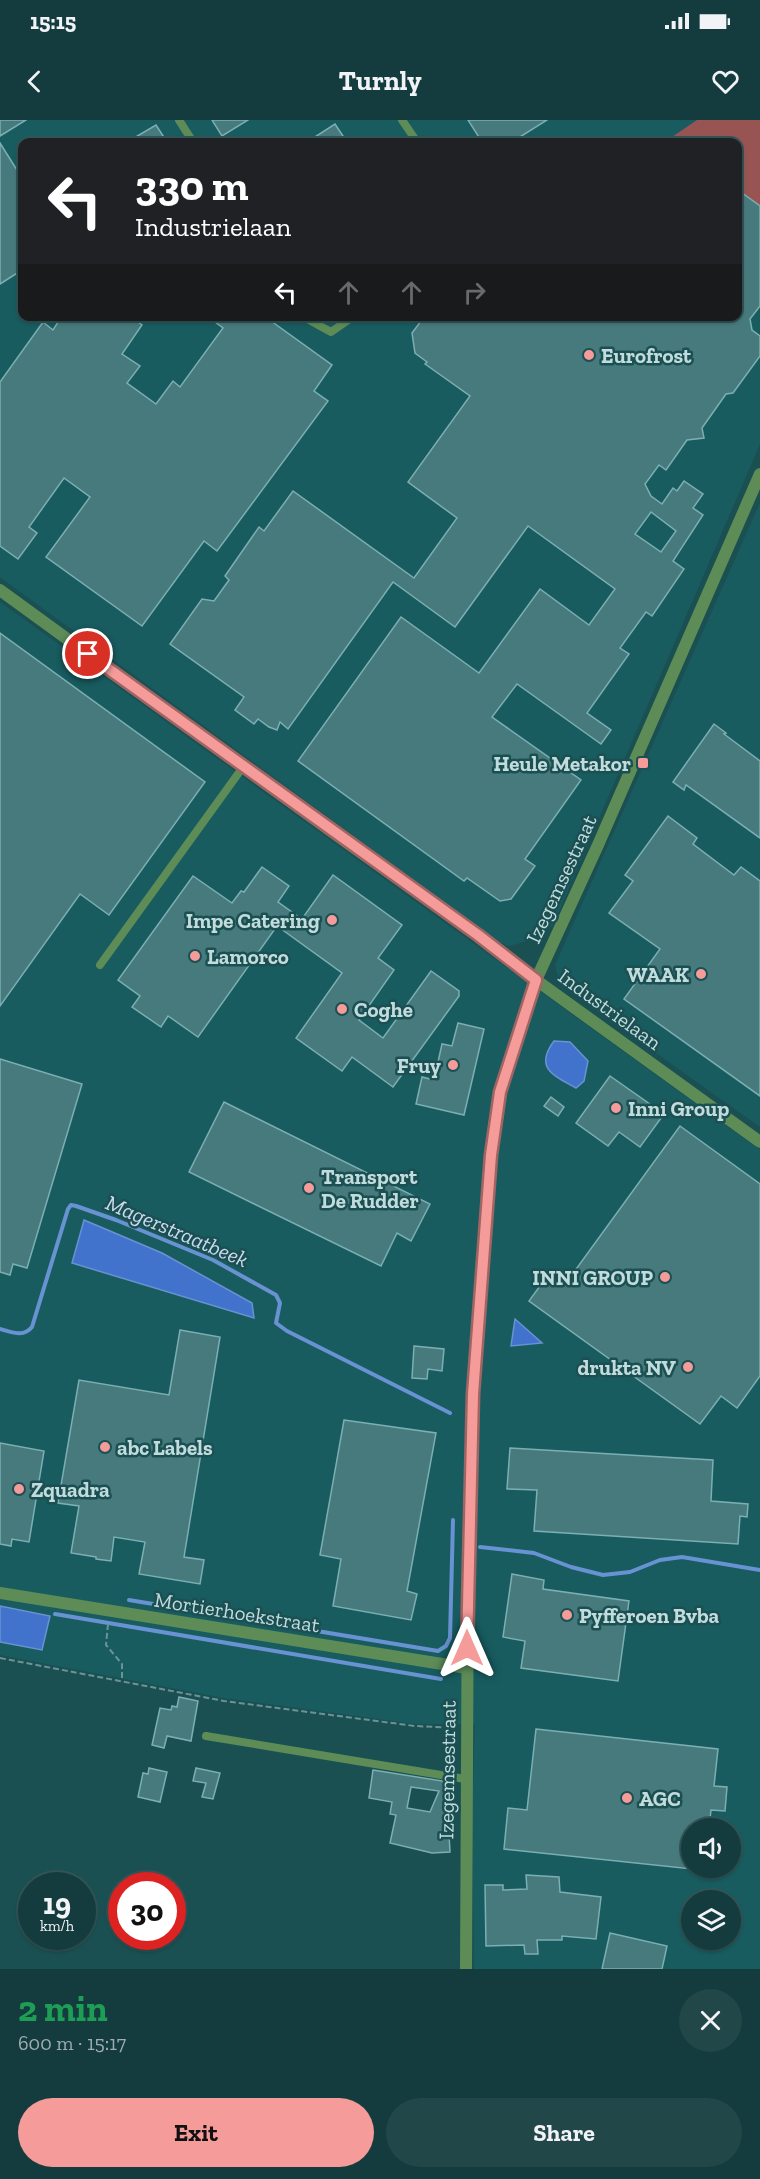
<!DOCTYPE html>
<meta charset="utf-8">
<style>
:root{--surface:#143c3e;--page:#214749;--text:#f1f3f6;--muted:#9dadb0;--line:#335658;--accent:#f59b99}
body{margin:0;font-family:"Zilla Slab",serif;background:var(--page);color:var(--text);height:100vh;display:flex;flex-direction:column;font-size:22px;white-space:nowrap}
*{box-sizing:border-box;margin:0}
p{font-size:20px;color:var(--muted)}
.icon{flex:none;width:33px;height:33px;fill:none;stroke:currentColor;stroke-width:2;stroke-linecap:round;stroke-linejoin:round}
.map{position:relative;height:1849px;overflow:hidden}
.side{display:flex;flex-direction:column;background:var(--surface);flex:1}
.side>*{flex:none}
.hud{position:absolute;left:18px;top:18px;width:724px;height:183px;border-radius:12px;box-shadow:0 2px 4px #0004,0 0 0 2px var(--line);background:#202124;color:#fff;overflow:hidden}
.controls{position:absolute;left:681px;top:1698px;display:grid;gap:12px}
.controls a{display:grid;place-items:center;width:60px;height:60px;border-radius:50%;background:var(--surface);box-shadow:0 2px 4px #0004,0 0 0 2px var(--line);font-size:30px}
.speed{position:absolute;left:18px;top:1752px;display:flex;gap:12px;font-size:30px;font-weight:700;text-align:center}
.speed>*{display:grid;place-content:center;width:78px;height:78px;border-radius:50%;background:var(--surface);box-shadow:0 2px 4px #0004,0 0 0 2px var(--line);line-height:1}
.speed small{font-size:15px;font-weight:400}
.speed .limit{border:9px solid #d22;background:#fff;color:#111}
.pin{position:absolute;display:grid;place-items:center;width:51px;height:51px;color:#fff;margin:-26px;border:3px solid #fff;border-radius:50%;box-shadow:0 2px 6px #0007}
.me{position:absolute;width:66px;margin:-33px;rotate:0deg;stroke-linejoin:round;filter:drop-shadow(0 0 4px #0008)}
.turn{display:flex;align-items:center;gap:21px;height:126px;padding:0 18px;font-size:27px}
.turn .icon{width:78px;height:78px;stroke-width:2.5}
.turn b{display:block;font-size:42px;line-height:51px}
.lanes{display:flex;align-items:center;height:57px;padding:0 18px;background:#0003;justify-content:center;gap:30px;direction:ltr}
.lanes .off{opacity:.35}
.round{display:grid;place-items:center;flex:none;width:63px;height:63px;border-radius:32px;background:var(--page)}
.overview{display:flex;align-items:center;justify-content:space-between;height:102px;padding:0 18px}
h1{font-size:36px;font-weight:800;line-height:45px;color:#1e9e55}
.action{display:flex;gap:12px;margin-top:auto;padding:12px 18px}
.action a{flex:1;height:69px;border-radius:36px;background:var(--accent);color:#111;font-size:24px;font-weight:800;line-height:69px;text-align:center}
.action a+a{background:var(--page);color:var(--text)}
.status{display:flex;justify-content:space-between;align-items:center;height:42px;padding:0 30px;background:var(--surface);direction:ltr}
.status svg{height:16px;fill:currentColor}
header{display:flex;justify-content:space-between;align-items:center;height:78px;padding:0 18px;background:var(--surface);font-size:27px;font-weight:800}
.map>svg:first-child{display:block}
</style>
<div class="status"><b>15:15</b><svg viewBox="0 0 49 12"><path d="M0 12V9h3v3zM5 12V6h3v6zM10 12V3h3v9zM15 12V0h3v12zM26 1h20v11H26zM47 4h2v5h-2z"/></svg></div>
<header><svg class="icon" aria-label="back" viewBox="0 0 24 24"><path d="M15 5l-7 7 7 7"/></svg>Turnly<svg class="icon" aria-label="heart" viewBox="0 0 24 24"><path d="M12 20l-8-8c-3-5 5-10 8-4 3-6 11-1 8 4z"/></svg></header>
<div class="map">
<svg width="760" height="1849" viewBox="0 0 760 1849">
<rect width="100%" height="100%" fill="#1b5053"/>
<g fill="#185c60" fill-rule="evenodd">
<path d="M0,0h760v324l-207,481 -22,15 -22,6 -15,-6 -59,-45 -435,-318zM22,22h716v174h-716z"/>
<path d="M760,383v624l-191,-136 -11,-15 -3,-11z"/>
<path d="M0,482l760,548v819h-286l-2,-154 3,-91h-60l-191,-26 -224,-43zM692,1708h38v40h-38zM692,1780h38v40h-38z"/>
</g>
<path fill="#985453" d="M697,0h63v86l-22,-16v-48h-65l-4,-3z"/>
<g fill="#4273cc" stroke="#6892d1" stroke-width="1.5">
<path d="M554,921l16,1 18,19 -4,20 -8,7c-23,-13 -42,-20 -22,-47z"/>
<path d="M84,1100l78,33 90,50 2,15 -182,-55z"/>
<path d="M515,1199l27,24 -31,3z"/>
<path d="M0,1486l50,10 -8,34 -42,-8z"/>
</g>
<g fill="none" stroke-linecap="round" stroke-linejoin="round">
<g stroke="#6892d1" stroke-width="4">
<path d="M0,1209c12,3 23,9 32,-2l36,-118 3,-4 5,1 40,14 97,40 63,35 4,8 -4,20 11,8 163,82"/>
<path d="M480,1427l54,6 37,14 32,8 27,-3 30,-12 22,-3 78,13"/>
<path d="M129,1480l309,51 8,-5 4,-8 3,-118"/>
<path d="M55,1494l386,65"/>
</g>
</g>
<g fill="#477a7d" stroke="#7bafb3" stroke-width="1.5" fill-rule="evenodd">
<path d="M0,0h26l-26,16z"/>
<path d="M212,0h36l-26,16z"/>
<path d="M468,0h79l-35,22h-30z"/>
<path d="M335,4l12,18h-40z"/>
<path d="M156,5l11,17h-40z"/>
<path d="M0,23l22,35v92l-22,14z"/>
<path d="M738,70l22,16v100l-10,13 2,11 8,6v20l-27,37 -7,1 -24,34 2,10 -17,2 -21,30 -7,-5 -14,19 6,12 11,8 11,-16 4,3 7,-10 19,13 -10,14 10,7 -30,46 11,8 -32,47 -6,-4 -26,36 9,6 -42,59 24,17 -10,14 -84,-60 -25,33 89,63 -56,79 10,7 -24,33 -11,2 -33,-23 -3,3 -166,-120 103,-144 78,56 61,-84 49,36 26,-36 -87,-63 -73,101 -62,-45 -105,147 -8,-7 -3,8 -8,-3 -11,-8 -4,5 -19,-14 9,-13 -74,-53 32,-45 12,2 15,-21 -4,-4 34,-49 5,4 29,-40 121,87 43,-60 -49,-36 62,-86 -45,-32 2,-2 -12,-9 -3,-20 9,-12 10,-5h307zM651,392l25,19 -15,21 -26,-18z"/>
<path d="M62,196h68l12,9 -20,29 18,12 -13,17 29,21 17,-23 7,6 43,-59 -16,-12h57l68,49 -18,26 14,10 -111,150 -13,-10 -62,85 -96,-69 44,-60 -26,-19 -35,49 8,6 -19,26 -18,-13v-164l43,-60 10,8z"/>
<path d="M0,513l205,149 -96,133 -29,-21 -80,112z"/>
<path d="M714,604l12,9 -2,1 36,27v77l-74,-53 -2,5 -11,-8z"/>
<path d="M668,696l29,22 -4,6 41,31 7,-8 19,14v215l-136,-97 36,-50 -51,-36 24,-32 -8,-6z"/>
<path d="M262,747l27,19 -11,16 24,17 31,-44 69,50 -24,33 16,12 -35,50 24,18 48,-67 28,20v5l-66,91 -41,-30 -10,14 -46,-33 46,-65 -65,-47 -79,111 -30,-21 -7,11 -29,-20 8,-11 -22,-16 75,-104 39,27 9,-12 3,1z"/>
<path d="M458,903l26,6 -20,86 -48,-11 6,-27 12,3 8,-36 10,2z"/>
<path d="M0,939l82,25 -55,184 -14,-4 -3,11 -10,-3z"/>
<path d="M610,956l54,38 -24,33 -21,-15 -11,14 -32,-23z"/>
<path d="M551,977l13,10 -6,9 -14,-10z"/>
<path d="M224,982l206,102 -19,37 -14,-8 -16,33 -192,-94z"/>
<path d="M680,1006l80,58v192l-23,32 -16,-12 -21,28 -171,-123 21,-29 16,11z"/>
<path d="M180,1210l40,7 -36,220 20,3 -4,24 -61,-10 6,-32 -31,-5 -3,24 -15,-2v-2l-25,-4 8,-47 -21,-3 21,-123 90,15z"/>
<path d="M414,1226l30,3 -2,22 -14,-2 -1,10 -15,-1z"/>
<path d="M344,1300l92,13 -29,158 10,3 -6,26 -78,-14 8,-47 -21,-4z"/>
<path d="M0,1323l44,8 -15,91 -17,-3 -1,7 -11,-2z"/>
<path d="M510,1328l203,12 -2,41 37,3 -1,13 -7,-1 -2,28 -204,-13 3,-41 -30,-1z"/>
<path d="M512,1454l32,6 -1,9 86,12 -11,80 -97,-13 4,-27 -22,-4z"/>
<path d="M179,1577l19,4 -7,40 -24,-5 -3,12 -12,-3 8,-37 11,2 1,-4 5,1z"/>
<path d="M536,1609l182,20 -4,37 13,1 -2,24 -14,-1 -2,18h-17v41l-188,-20 4,-41 19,2z"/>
<path d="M149,1648l18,4 -7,30 -22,-5 5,-24 5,1z"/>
<path d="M196,1648l24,5 -7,26 -11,-2 4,-14 -13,-2z"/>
<path d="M373,1650l82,13 -2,10 -4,-1 -5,42h5l1,18 -18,1 -42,-10 6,-28 -6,-1 2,-12 -23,-4zM411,1667l28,4 -9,21 -23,-4z"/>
<path d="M526,1755l33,2 1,15 41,5 -5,42 -34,-3v4h-25l1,14h-13l-1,-9 -38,1 -1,-61h18v5l24,-1z"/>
<path d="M610,1813l57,13 -5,23h-60z"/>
</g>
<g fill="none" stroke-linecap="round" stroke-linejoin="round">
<g stroke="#6b9395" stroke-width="2" stroke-dasharray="6 3" stroke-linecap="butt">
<path d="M108,1504l-2,21 16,19v17"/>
<path d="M0,1538l224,43 191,25 40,2"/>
</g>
<g stroke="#5d8c57" stroke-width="8">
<path d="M179,0l14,22"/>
<path d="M402,0l15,22"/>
<path d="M302,196l29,16 23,-16"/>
<path d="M100,845l143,-198"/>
<path d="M206,1616l259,43"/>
</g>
<g stroke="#5d8c57" stroke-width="12">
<path d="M0,470l346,252 132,93 58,45 224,162"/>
<path d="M0,1473l467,75"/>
<path d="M466,1849l2,-409 5,-166 18,-239 9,-63 36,-112 62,-135 162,-371"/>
</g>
</g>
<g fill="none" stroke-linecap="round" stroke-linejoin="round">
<defs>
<path id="route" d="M88,534l390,281 58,45 -36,112 -9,63 -18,239 -6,254"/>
</defs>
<use href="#route" stroke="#9f6563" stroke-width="15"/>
<use href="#route" stroke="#f59b99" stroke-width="10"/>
</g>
<g fill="#f59b99" stroke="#1b5053" stroke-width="2">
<circle cx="589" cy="235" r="6"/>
<rect x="637" y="637" width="12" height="12" rx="3"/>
<circle cx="332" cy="800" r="6"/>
<circle cx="195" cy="836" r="6"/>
<circle cx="701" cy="854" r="6"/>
<circle cx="342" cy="889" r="6"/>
<circle cx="453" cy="945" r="6"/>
<circle cx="616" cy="988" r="6"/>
<circle cx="309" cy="1068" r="6"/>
<circle cx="665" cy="1157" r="6"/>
<circle cx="688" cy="1247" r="6"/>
<circle cx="105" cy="1327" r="6"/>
<circle cx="19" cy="1369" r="6"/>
<circle cx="567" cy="1495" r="6"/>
<circle cx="627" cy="1678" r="6"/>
</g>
<g text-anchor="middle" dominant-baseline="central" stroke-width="5" stroke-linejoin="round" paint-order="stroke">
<g font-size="21" font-weight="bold" fill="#c2dbdd" stroke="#1b5053" text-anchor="start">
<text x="601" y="235">Eurofrost</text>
<text x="631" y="643" text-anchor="end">Heule Metakor</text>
<text x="320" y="800" text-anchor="end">Impe Catering</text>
<text x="207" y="836">Lamorco</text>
<text x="689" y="854" text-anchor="end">WAAK</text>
<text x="354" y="889">Coghe</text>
<text x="441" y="945" text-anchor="end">Fruy</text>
<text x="628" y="988">Inni Group</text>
<text x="321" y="1056">Transport<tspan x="321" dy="24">De Rudder</tspan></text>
<text x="653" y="1157" text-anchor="end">INNI GROUP</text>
<text x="676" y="1247" text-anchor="end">drukta NV</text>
<text x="117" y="1327">abc Labels</text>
<text x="31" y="1369">Zquadra</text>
<text x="579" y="1495">Pyfferoen Bvba</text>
<text x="639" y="1678">AGC</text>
</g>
<g font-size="21" fill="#c2dbdd" stroke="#1b5053">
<text transform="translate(561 759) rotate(-65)">Izegemsestraat</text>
<text transform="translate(610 889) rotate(36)">Industrielaan</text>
<text transform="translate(237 1492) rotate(9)">Mortierhoekstraat</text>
<text transform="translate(447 1650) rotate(-89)">Izegemsestraat</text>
</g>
<g font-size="22" font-style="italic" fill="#ccdaf1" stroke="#1b5053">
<text transform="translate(177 1111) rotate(23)">Magerstraatbeek</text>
</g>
</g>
</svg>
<div class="controls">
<a><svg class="icon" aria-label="sound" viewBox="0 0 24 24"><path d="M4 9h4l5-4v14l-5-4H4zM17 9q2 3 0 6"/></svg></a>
<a><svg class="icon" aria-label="layers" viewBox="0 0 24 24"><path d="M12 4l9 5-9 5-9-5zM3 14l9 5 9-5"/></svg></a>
</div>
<div class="speed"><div>19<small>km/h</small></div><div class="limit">30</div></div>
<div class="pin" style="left:88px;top:534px;background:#d93025"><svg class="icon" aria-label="arrive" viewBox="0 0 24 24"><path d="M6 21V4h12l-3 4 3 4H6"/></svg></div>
<svg class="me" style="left:467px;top:1528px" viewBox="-20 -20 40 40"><path d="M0-17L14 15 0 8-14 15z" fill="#f59b99" stroke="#fff" stroke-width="4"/></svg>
<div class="hud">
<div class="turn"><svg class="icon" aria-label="left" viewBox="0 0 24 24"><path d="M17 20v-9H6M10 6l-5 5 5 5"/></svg><div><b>330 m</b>Industrielaan</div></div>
<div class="lanes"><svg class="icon" aria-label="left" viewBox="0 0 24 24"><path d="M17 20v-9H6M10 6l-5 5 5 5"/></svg><svg class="icon off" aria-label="ahead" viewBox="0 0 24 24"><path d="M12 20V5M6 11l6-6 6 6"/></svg><svg class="icon off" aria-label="ahead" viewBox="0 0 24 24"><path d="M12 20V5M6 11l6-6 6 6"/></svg><svg class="icon off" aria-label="right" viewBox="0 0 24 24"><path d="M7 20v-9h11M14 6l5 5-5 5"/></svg></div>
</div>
</div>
<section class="side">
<div class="overview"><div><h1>2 min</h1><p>600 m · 15:17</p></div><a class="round"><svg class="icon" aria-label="close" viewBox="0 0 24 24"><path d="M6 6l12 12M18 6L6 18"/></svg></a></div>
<div class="action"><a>Exit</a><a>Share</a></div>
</section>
